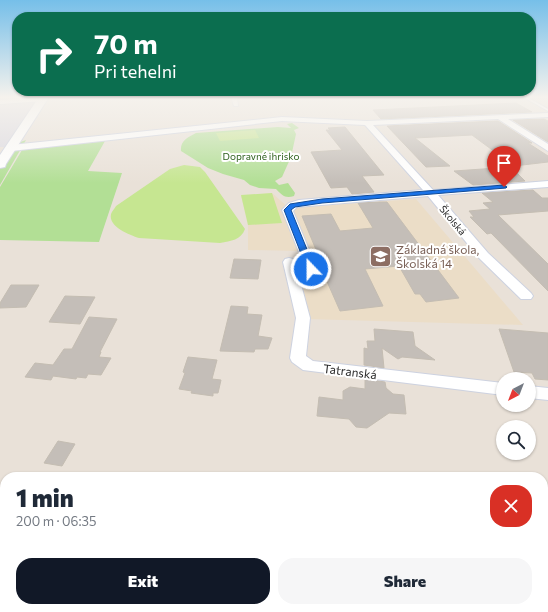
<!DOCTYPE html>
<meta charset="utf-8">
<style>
:root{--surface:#fff;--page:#f6f6f7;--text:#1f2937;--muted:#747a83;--accent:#111827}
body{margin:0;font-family:Commissioner,sans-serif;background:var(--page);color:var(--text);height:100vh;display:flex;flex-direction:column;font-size:15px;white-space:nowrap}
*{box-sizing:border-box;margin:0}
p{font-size:13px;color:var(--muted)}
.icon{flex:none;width:22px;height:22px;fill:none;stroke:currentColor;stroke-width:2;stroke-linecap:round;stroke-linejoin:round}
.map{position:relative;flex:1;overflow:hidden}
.side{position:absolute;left:0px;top:472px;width:548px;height:140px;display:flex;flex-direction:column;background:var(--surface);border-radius:16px 16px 0 0;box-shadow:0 1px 3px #0004}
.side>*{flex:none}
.hud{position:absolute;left:12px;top:12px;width:524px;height:84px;border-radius:16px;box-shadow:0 1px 3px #0004;background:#0b6e4f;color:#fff;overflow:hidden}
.needle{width:26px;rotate:222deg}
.buttons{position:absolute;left:496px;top:372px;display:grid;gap:8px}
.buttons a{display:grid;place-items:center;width:40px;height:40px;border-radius:50%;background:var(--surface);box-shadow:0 1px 3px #0004;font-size:20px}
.pin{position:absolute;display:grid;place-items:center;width:34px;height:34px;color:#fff;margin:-41px -17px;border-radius:50% 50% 50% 0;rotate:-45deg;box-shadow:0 0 4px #0007}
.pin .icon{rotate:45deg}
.me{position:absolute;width:44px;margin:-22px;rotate:338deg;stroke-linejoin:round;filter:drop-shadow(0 0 3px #0008)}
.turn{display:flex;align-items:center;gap:14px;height:84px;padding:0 16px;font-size:18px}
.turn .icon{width:52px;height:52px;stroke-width:2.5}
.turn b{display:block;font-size:28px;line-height:34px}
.round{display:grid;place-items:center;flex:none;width:42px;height:42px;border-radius:16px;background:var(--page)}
.summary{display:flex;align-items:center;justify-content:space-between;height:68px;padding:0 16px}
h1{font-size:24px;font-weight:800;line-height:30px}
.button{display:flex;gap:8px;margin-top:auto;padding:8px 16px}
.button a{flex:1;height:46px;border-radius:16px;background:var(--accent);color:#fff;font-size:16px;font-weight:800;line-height:46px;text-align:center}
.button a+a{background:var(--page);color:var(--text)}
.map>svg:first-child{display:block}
</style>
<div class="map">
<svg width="548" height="612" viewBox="0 0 548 612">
<rect width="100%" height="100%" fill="#e9e1d8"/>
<path fill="#dbd9e1" d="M0,97h40l-34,50h-6z"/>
<path fill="#ebddc7" d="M272,193l17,15 127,-9 107,126 -217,-6 -13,-59 6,-9 -51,-1v-25l-7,-29z"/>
<g fill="#b2df95">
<path d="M292,123l7,5 -5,2 2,4 -5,23 -9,20 -7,4 4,4 9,-2 7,10 -1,3c-9,3 -12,-1 -18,-7l-17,-1 -9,-3 -6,-5 -21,-6 -15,-6 -27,-17c-1,-10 7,-14 15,-18l82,-6 13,1 -4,-4z"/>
<path d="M26,140l-26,45v-30l6,-8z"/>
<path d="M105,141l-17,30 34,2 -23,69 -99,-2v-53l22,-37z"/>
</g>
<g fill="#c6e691">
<path d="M255,130l4,8 -39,3 -4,-8z"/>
<path d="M184,165l16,2 5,5 40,57c-4,11 -14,12 -25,14l-81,-5c-9,-3 -31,-11 -28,-24 1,-3 4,-6 5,-8l54,-37z"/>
<path d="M272,193l10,30 -34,2 -7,-30z"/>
</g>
<g fill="#c4beb8" stroke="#c4bdb2">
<path d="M516,103l16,9 -151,7 -8,-9z"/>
<path d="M544,119l4,2v21l-35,-22z"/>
<path d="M498,121l34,22h-4l20,13v6l-34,4 -42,-31 -57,3 35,28 -24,1 -39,-41z"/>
<path d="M345,127l39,48 -22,1 12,16 -22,2 -5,-7 -16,1 -20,-36 31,-2 -16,-20h4l-2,-2z"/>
<path d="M511,167l14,14 -52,4 -19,-14z"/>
<path d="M533,190l9,8h6v13l-50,4 50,49v27l-57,-58 -4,1 -17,-17h4l-5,-6 21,-2 -7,-6 10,-1 -11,-9z"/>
<path d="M380,202h7l72,96 -33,4 -6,-8h-5l-16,-28 -34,3 18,37 -43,5 -26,-59h3l-15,-36 29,-2 9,17 33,-3 -15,-25z"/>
<path d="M234,259l27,1 -3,19 -28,-1z"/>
<path d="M11,285h28l-13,22 -26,1v-5z"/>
<path d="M65,296l30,1 -15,27 -31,-2z"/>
<path d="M231,306l17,1 -1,7 15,1 -4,21 14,2 -4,11h-13l-1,3 -34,-1z"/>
<path d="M89,317l28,2 -17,33h1l-2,5 12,1 -10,17 -13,-1 -2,4 -9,-1 -1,2 -23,-3 -2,4 -26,-3 10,-14 18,2 11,-16h8z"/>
<path d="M374,329l39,3 2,14 20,14 -33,-3 -4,2 -16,-11 2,20 -20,-3v-17l4,1 -1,-8h8z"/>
<path d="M499,329l49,4v47l-13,-1 -3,-6 -18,-1z"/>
<path d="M188,357l29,3 -5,19 9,1 -3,13h-5v3l-22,-3 1,-2 -13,-2 6,-16 -2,-1z"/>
<path d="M365,379l20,3 1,6 7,6 11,1 2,19 -17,-1 -22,15 -11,-1 -7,-8 -32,-3 2,-19 24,3v-9l7,-4 15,2z"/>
<path d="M58,441l17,3 -13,22 -18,-3z"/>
</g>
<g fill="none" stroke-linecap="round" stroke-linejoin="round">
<defs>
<g id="lane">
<path d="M508,97h11l-1,1z"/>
<path d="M523,97h4l21,12v2z"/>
</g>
<g id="street">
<path d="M231,97h6l1,9h-4z"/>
<path d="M42,98l2,1v2l-44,3v-4z"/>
<path d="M548,113v4l-40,2 40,25v7l-50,-32 -125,6 60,65 115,-9v6l-110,8 50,58 43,40 2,3 -2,3h-10l-41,-40 -52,-63 -131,11 -4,4 24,58 -2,3h-8l-25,-62 7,-7 10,-3 124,-10 -58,-65 -83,-4 -271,30 -4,-3 4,-3 271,-28 85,4z"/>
<path d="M289,258l4,1 2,3 15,56 -4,38 7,5 190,22v12l-200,-25 -11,-8 -2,-4 6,-40 -13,-56 2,-3z"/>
<path d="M529,386l19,2v12l-19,-2z"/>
</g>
<path id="secondary" d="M39,97h10l-43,67 -1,3 -5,1v-13z"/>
</defs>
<use href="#lane" stroke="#cdd2e0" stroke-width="2"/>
<use href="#street" stroke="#cdd2e0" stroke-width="2"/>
<use href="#secondary" stroke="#cdd2e0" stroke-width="2"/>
<use href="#lane" fill="#fff" fill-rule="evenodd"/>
<use href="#street" fill="#fff" fill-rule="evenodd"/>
<use href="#secondary" fill="#fff" fill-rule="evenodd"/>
</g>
<linearGradient id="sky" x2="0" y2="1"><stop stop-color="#76bfe9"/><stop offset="0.53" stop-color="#f5f2ed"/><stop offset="1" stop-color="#f5f2ed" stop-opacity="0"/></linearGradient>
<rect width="548" height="183" fill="url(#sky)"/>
<path fill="#1a73e8" stroke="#114b97" d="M504,185l3,2 -1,1 -184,15 -27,4 -4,3 24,59 -4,3 -4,-3 -23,-59 6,-6 32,-5z"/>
<defs>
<symbol id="school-square" viewBox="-11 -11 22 22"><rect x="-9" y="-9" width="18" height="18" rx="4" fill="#8d6e63" stroke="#fff"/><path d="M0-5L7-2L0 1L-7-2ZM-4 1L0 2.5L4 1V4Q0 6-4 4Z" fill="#fff"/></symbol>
</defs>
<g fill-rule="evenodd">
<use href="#school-square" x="368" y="244" width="25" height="25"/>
</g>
<g text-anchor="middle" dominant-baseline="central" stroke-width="4" stroke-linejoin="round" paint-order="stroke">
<g font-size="10" fill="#2c5f1b" stroke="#fff">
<text x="261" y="156">Dopravné ihrisko</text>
</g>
<g font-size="10" fill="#262626" stroke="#fff">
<text transform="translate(453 220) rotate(50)">Školská</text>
</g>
<g font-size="12" fill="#785e54" stroke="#fff" text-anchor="start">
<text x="396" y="249">Základná škola,<tspan x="396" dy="14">Školská 14</tspan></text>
</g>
<g font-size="12" fill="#262626" stroke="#fff">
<text transform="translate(350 371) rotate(7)">Tatranská</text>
</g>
</g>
</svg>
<div class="buttons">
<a><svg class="needle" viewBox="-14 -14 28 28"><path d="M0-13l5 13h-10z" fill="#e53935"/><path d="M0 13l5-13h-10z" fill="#747a83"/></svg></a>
<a><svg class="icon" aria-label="search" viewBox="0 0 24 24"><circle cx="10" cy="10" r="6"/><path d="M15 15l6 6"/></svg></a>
</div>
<div class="pin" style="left:504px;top:187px;background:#d93025"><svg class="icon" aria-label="arrive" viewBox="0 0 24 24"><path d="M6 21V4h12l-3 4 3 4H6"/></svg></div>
<svg class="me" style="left:311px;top:269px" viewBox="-20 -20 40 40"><circle r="17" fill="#1a73e8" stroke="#fff" stroke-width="3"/><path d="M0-11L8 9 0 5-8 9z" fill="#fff"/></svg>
<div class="hud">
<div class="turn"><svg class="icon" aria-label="right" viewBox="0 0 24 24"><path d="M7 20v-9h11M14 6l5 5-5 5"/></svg><div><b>70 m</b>Pri tehelni</div></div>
</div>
<section class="side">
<div class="summary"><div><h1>1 min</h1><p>200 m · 06:35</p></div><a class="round" style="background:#d93025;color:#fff"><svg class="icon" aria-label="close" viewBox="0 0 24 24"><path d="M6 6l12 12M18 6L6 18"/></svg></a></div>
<div class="button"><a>Exit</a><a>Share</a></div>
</section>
</div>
